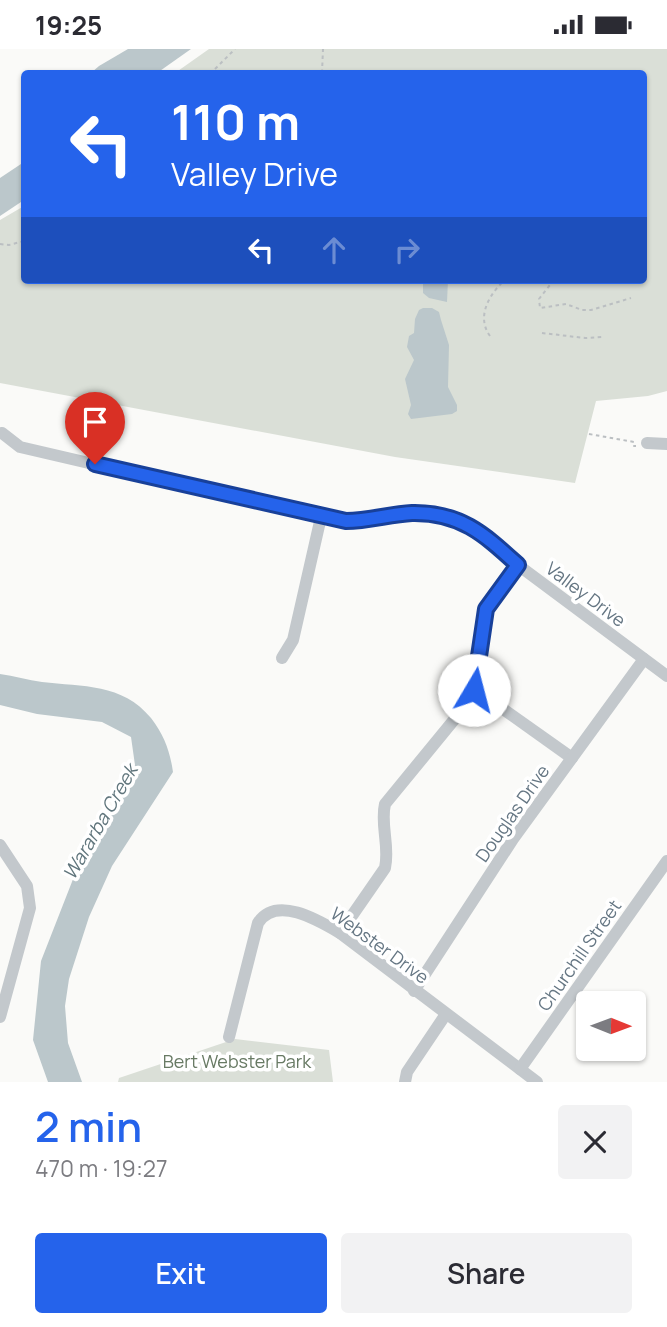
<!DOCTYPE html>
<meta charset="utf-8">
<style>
:root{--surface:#fff;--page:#f2f2f3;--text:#2b2b33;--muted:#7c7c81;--accent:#2563eb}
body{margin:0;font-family:Manrope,sans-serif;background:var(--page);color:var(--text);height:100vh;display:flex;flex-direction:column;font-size:26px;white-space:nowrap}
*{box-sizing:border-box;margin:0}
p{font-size:23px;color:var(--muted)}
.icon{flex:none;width:38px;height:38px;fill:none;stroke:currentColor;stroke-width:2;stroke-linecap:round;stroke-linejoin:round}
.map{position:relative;height:1033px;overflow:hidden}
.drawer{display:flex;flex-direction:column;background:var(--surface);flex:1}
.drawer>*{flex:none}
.top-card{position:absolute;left:21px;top:21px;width:626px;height:214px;border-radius:7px;box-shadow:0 2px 5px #0004;background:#2563eb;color:#fff;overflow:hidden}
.needle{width:46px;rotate:91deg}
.fabs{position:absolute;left:576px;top:942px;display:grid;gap:14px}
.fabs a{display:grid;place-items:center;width:70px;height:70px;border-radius:7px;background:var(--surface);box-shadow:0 2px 5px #0004;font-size:35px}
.pin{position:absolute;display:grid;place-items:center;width:60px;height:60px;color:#fff;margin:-72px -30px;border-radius:50% 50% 50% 0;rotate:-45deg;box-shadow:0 0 7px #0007}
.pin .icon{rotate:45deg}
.me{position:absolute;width:77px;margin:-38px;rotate:8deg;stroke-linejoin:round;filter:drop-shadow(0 0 5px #0008)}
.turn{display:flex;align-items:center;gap:24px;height:147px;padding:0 35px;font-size:32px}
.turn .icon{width:91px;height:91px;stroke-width:2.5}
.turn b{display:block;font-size:49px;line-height:60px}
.lanes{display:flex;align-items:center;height:66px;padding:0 35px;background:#0003;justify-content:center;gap:35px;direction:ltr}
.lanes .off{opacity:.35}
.round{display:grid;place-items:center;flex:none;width:74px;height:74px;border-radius:7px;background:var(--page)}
.summary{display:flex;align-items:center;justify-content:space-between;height:119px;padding:0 35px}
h1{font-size:42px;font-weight:600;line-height:52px;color:var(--accent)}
.cta{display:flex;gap:14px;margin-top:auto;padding:14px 35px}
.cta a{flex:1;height:80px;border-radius:7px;background:var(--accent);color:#fff;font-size:28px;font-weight:600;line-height:80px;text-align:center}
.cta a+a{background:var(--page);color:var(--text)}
.status{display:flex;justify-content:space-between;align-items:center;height:49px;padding:0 35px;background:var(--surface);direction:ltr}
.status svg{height:19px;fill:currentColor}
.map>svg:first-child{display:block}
</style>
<div class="status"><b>19:25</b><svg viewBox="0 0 49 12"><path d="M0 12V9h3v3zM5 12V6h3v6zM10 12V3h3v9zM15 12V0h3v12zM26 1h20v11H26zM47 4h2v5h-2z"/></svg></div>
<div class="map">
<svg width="667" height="1033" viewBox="0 0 667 1033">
<rect width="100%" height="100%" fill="#fafaf8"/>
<g fill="#dadfd7">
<path d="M209,0h458v342l-19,5 -52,5 -21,82 -180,-26 -395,-74v-163l24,-14v74h620v-207h-469z"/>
<path d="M235,990l94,11 4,32h-215l1,-4z"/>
</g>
<g fill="#bbc7cb">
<path d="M128,0h63l-34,24h-66l8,-7z"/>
<path d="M24,113v38l-24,16v-38z"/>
<path d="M423,231h25l-1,22 -18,-4 -6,-5z"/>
<path d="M423,259h9l7,4 2,8 8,25 -1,42 9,18v6l-5,3 -41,5 -3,-5 3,-9 -6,-26 9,-19 -7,-13 2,-11 5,-3 1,-14 4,-9z"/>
<path d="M0,625c14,2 28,6 42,8 41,5 80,1 109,36 13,17 19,33 22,54l-61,94 -23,51 -20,62 -4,27 3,37 14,39h-34l-15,-42 8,-79 36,-92 58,-104 -4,-28 -29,-15 -65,-8 -37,-9z"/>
</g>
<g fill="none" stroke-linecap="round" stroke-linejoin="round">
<g stroke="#bbbfc2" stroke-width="2" stroke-dasharray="3.5 3.5" stroke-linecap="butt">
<path d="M215,20l20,-20"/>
<path d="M322,24l1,-24"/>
<path d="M644,91v15"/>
<path d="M0,195l9,1 15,-4"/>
<path d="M554,231l-15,19 1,9 26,-4 16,6h9l40,-12"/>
<path d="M542,284l43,5 18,-1"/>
<path d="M490,287c-14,-19 -1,-42 15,-56"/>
<path d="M589,385l45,8v4h2"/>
</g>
<g stroke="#c3c8cc" stroke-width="12">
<path d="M2,384l18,14 301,70 25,4h24l42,-8 46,8 13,5 12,7 35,32 149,111"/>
<path d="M647,394l20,1"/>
<path d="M282,609l11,-18 28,-123"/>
<path d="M489,650l83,59"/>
<path d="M0,796l27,41 3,22 -30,109"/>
<path d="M340,884l45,-65c5,-22 -5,-43 0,-64l82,-100 7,-14 12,-81 32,-44"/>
<path d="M414,942l99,-152 131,-180"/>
<path d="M229,988l29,-114c18,-28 60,-3 82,10l197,149"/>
<path d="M520,1020l147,-208"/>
<path d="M405,1033l2,-10 39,-58"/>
</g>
</g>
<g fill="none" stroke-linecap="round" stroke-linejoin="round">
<defs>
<path id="route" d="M95,415l251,57c23,0 44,-7 66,-8 49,-1 73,22 106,52l-32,44 -12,81"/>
</defs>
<use href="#route" stroke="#184099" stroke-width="18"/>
<use href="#route" stroke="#2563eb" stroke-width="12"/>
</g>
<g text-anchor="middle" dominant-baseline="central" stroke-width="7" stroke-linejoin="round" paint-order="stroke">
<g font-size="18" fill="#657683" stroke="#fff">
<text transform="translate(586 545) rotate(37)">Valley Drive</text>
<text transform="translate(512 764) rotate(-55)">Douglas Drive</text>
<text transform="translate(380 896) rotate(36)">Webster Drive</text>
<text transform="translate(579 906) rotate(-55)">Churchill Street</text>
</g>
<g font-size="18" fill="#687a64" stroke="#fff">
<text x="237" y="1012">Bert Webster Park</text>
</g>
<g font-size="19" font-style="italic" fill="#60757c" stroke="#fff">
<text transform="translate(100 773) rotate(-60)">Wararba Creek</text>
</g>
</g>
</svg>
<div class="fabs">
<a><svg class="needle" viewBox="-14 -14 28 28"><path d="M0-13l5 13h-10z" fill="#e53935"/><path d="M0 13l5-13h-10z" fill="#7c7c81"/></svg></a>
</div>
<div class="pin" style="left:95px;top:415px;background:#d93025"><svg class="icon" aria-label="arrive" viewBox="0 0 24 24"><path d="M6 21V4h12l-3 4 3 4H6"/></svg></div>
<svg class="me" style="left:474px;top:641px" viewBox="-20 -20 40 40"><circle r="19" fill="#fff"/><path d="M0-13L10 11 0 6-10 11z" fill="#2563eb"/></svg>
<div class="top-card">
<div class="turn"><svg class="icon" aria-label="left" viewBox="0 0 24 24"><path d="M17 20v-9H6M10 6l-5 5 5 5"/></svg><div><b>110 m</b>Valley Drive</div></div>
<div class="lanes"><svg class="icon" aria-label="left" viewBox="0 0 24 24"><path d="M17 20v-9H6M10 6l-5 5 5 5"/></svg><svg class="icon off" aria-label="ahead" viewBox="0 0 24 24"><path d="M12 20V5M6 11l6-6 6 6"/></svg><svg class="icon off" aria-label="right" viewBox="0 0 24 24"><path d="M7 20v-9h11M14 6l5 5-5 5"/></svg></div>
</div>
</div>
<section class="drawer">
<div class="summary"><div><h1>2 min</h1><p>470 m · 19:27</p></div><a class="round"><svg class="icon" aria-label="close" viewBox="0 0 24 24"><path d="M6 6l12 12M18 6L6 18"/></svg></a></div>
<div class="cta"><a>Exit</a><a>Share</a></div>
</section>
